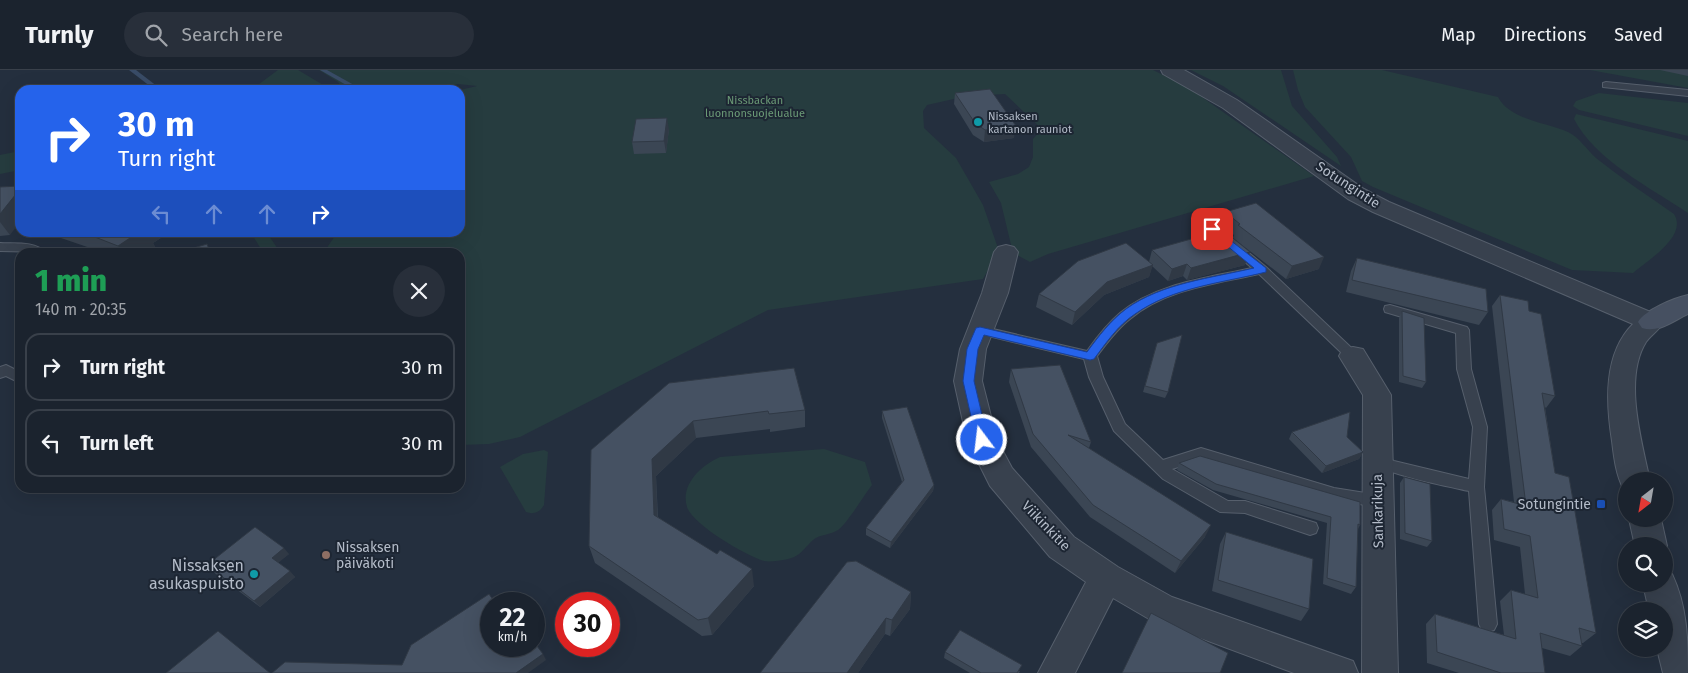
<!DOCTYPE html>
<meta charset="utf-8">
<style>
:root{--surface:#1b232e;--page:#282f3a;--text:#f1f3f6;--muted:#a0a4aa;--line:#39404a}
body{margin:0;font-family:"Fira Sans",sans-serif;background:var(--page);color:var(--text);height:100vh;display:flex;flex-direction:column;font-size:19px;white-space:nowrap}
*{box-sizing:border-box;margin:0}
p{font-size:16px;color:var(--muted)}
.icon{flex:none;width:28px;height:28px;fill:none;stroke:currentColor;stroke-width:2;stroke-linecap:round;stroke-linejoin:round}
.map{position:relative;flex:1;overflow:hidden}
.panel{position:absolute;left:15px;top:178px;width:450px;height:245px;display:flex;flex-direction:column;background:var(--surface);border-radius:15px;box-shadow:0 5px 20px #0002,0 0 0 1px var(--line)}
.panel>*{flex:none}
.hud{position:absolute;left:15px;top:15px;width:450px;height:152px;border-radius:15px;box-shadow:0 5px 20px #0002,0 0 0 1px var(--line);background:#2563eb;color:#fff;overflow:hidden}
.needle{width:32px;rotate:211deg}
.controls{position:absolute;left:1618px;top:402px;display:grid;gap:10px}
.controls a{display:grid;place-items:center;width:55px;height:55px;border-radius:50%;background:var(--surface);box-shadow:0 5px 20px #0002,0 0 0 1px var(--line);font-size:25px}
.speed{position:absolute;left:480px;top:522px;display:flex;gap:10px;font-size:25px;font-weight:700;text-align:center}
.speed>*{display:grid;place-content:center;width:65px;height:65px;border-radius:50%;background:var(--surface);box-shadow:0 5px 20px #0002,0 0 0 1px var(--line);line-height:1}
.speed small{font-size:12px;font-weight:400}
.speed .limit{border:8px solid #d22;background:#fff;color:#111}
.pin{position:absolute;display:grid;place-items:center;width:42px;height:42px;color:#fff;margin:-21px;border-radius:10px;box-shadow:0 2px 8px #0006}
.me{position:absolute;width:55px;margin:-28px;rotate:345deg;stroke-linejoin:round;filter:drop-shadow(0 0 4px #0008)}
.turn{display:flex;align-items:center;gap:18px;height:105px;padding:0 20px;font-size:22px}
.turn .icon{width:65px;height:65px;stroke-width:2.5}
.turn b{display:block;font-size:35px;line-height:42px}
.lanes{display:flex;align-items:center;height:48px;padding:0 20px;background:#0003;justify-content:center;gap:25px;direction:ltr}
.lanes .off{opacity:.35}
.round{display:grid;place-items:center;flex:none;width:52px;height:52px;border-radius:26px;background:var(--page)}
.headline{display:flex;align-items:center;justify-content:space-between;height:85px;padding:0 20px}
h1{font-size:30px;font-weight:800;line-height:38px;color:#1e9e55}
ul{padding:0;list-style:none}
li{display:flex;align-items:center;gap:15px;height:68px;margin:0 10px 8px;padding:0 10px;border:2px solid var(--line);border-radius:15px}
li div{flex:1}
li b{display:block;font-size:19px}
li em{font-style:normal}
header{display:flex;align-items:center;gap:30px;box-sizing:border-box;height:70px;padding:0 25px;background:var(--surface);border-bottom:1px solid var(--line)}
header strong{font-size:24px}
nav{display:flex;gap:28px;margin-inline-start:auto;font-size:18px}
.search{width:350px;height:45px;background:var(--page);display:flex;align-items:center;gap:12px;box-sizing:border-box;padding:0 18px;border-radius:28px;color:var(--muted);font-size:19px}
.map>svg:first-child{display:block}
</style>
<header>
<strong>Turnly</strong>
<div class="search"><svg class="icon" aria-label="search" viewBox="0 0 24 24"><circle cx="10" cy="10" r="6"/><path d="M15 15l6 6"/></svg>Search here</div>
<nav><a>Map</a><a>Directions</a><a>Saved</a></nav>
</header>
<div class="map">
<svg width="1688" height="603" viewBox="0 0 1688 603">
<rect width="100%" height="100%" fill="#242f3e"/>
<g fill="#263c3f">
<path d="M278,0h20l27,16 3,4h-77z"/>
<path d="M319,0h834l36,18 125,88 -266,78 -18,8 -17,-9 -12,-50 -12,-21 29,-8 11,-7 4,-10v-18l9,-10 -37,-35 -38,2 -40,9 -4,6 1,17 32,30 27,47 16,46 -16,28 -215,31 -248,127 -31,7 -29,1v-193h-136l13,-19 123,-1v-142l17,-4 -19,-2 -22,6h-91l-7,-8z"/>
<path d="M1191,0h90l11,36 45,51 4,9 -118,-80z"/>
<path d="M1293,0h89l116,27c12,23 48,25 70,35 11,5 19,18 28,26 25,20 51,37 78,56 14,22 -26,46 -41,59l-61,-3 -199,-83 -11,-6 -11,-24 -46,-50 -7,-17z"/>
<path d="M1590,0h98v18z"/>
<path d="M1599,23l89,10v33l-109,-26 -6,-4 3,-5z"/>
<path d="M1576,44l112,27v72c-37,-25 -93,-53 -114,-94z"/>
<path d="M20,81v19l-20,4v-19z"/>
<path d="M251,163h16l13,19h-17z"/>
<path d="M824,379l41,13 7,23c-7,9 -26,40 -34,45 -7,5 -18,4 -25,10 -12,11 -12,17 -30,20 -6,1 -14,2 -19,1 -19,-6 -71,-36 -77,-54 -7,-23 15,-42 33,-50z"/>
<path d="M544,380l4,2 -4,53c-4,7 -10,10 -18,7l-26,-45 23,-13z"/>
</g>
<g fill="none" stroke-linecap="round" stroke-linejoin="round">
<g fill="#394c67" fill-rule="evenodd">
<path d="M129,0h7l26,20h-7z"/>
<path d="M320,0h7l36,20h-8z"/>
<path d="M460,75l6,5v2h-4l-2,-1z"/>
</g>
<defs>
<g id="service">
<path d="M1606,12l82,8v6l-85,-9v-4z"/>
<path d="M1200,145l4,1 62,51 94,89 -2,3h-10l-89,-85c-43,10 -94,15 -129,45 -13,10 -23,24 -33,37l6,21 22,47 38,36 38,-12 133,40 44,7 6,2 2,4 -2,4 -6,2 -44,-7 -133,-40 -29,9 56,32h17l71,22 2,5 -2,5 -6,2 -65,-22 -25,-1 -57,-33 -49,-48 -25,-54 -5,-18 -104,-25 -5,-1 -2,-3 2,-3 5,-1 107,25c10,-14 20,-27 33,-38 36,-30 88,-35 132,-45l-56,-48 -2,-2z"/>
<path d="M0,173c14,1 35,-2 45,9l-45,-1z"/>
<path d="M1390,235l77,22 2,3 2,39 16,58 -3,60 13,137 -3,6 -6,2 -6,-2 -3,-6 -10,-133c-18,-4 -92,-18 -99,-31l3,-4 5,-2 16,7 75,18 4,-52 -16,-58 -1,-36 -71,-21 -1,-3 1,-3z"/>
<path d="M6,295l14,7v11l-14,-7 -6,2v-11z"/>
</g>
<g id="minor">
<path d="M1006,175l8,2 4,5 -10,41 -22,56 -4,32 15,59 15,28 62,69 44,30 54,30 181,64 5,12h-64l-145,-54 -36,-21 -38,75h-37l48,-91 -36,-25 -60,-71 -23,-46 -13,-59 6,-32 22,-56 12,-41 4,-5z"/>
<path d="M1353,277l10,2 28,46 7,278h-36l1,-278 -24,-39 4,-7z"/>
</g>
<g id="tertiary">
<path d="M1161,0h23l53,30 127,89 25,13 271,114 4,6c-5,8 -13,13 -18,20 -23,37 -4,100 4,139h-24v9h-2c-8,-15 -10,-32 -12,-49 -6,-38 -9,-87 21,-117l-260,-112 -25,-13 -125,-91 -60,-34z"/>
<path d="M1629,449h32l6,27 -3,7v-7h-29z"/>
<path d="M1664,501l8,3c15,32 16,64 16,99h-25l-6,-24h7v-38h-15l-6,-27h21z"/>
</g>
<path id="secondary" d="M1688,225v19c-15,7 -29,19 -46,14l-4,-6c7,-12 36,-24 50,-27z"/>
</defs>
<use href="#service" stroke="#565f6c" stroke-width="2"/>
<use href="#minor" stroke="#565f6c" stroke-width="2"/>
<use href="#tertiary" stroke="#565f6c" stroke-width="2"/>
<use href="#secondary" stroke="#565f6c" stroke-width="2"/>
<use href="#service" fill="#38414e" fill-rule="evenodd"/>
<use href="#minor" fill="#38414e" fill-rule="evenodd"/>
<use href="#tertiary" fill="#38414e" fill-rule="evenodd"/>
<use href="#secondary" fill="#465061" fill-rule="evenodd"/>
</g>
<g fill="#3b4654">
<path d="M1660,0h28v6z"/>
<path d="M955,23l59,45 -30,4 -11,-7 -19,-31z"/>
<path d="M669,59l-3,24 -32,1 -2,-12z"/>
<path d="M0,117l10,48 -10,1z"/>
<path d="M1225,142l94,57 -33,10 -53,-41 1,-3 -13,-11z"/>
<path d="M55,162h115l-17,11 2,4 -9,5h-44l-44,-15z"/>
<path d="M1152,180l93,15 -58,15 -4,-4 -15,5 -16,-15 -3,11 -45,18 -32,30 -36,-18 3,-13 110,-32z"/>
<path d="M1357,188l131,54 -9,13 -133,-33 5,-21z"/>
<path d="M1500,225l29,16 26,85 -9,12 -1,-1 10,66 41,160 -13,10h-1v3l-12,10 -28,-8 3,25h-86l-32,-10 -1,-39 9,-10 69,21 -4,-34 11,-11 14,4 -5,-47 -26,-7 -2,-30 9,-11 13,3 -22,-196z"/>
<path d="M1402,241l24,71 -4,6 -23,-6v-64z"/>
<path d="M1155,280l13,42 -3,6 -22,-6z"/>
<path d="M794,298l11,42v17l-35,5v-3l-74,9 -40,38 2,41 96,69 -42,49 -10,1 -107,-73 -6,-17 2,-96z"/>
<path d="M1011,299l80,73 -2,6 116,89 -30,36 -85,-56 -59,-70 -22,-65z"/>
<path d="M882,341l52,74 -1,6 -43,57 -24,-13v-7l36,-46 -20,-64z"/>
<path d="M1292,362l55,5 16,15 -4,7 -37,14 -33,-34z"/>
<path d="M1179,393l181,62 -2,4 -2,58 -5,7 -28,-10 4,-61 -114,-33 -36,-20z"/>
<path d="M1404,407l28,64 -5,6 -27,-8v-56z"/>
<path d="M1226,462l83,77 -8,12 -89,-30 8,-47z"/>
<path d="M289,484l-11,8 17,15 -35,30 -48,-36 -5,-6z"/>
<path d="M911,522l-1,17 -20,27 -5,-2 -27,39h-98z"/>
<path d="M945,582l75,19 -1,2h-49l-26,-15z"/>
</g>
<g fill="#303945">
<path d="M667,48l2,11 -3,24 -2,-12z"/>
<path d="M1016,56l-2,12 -30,4 1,-12z"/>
<path d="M20,119v33l-10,13 -10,-13v-8z"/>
<path d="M139,162h31l-17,11 2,4 -9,5h-23l-5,-6z"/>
<path d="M1250,182l-5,13 -58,15 4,-12z"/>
<path d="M1324,187l-5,12 -33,10 6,-13z"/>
<path d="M1187,194l-4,12 -15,5 4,-12z"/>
<path d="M1153,195l-4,12 -45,18 -32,30 3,-13 32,-30z"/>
<path d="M693,351l3,17 -40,38 2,56 -4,-17 -2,-56z"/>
<path d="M1363,382l-4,7 -37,14 4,-7z"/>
<path d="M934,415l-1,6 -43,57 1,-6z"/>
<path d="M1211,455l-6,12 -30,36 6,-12z"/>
<path d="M284,478l5,6 -12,10 -5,-6z"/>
<path d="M752,499l2,17 -42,49 -4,-17z"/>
<path d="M290,501l5,6 -35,30 -6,-6z"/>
<path d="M911,522l-1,17 -20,27 2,-16z"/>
<path d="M886,548l-1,16 -27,39h-11z"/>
<path d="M543,584l3,6 -18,13h-12z"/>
</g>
<g fill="#455162" stroke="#303945">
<path d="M990,19l26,37 -31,4 -10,-7 -20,-30z"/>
<path d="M667,48l-3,23 -32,1 4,-23z"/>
<path d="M20,116v3l-20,25v-27z"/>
<path d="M1256,133l68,54 -32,9 -54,-41 2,-1 -15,-12z"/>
<path d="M1223,160l27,22 -59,16 -4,-4 -15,5 -20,-19z"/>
<path d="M82,162h57l-21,14z"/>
<path d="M1126,173l27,22 -46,17 -32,30 -36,-18 39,-33z"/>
<path d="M207,174l3,8h-30z"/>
<path d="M1357,188l129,31 2,23 -136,-32z"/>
<path d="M1500,225l28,6 1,10 12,3 14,82 -13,-3 13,80 14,4 27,156 -17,-5 3,18 -42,-13 5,40h-44l-64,-21 -2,-38 81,25 -5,-49 27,8 -8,-62 -26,-7 -3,-30 25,7z"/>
<path d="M1402,241l22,7 2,64 -23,-6z"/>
<path d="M1182,265l-14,57 -23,-6 12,-43z"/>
<path d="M1060,295l31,77 -23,-7 143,90 -30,36 -88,-56 -60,-71 -22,-65z"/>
<path d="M794,298l11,42 -36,4 -1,-3 -75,10 -41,38 2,56 63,39 3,-4 32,19 -44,49 -10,2 -109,-74 2,-96 78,-67z"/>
<path d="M907,337l27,78 -43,57 -25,-14 38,-48 -22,-69z"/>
<path d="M1350,342l-3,25 16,15 -37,14 -34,-34z"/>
<path d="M1200,386l160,46v23l-2,-1 -2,63 -29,-9 4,-61 -115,-33 -37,-21z"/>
<path d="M1404,407l26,7 2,57 -27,-8z"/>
<path d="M255,457l29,21 -12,10 18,13 -36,30 -47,-36z"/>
<path d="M1226,462l87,27 -4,50 -91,-29z"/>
<path d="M856,491l55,31 -19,28 -6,-2 -39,55h-87l87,-111z"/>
<path d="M489,524l7,10h-5v42h43v-4l9,12 -27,19h-244l13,-11 117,3 9,-20z"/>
<path d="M1151,543l77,40 -8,20h-98z"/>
<path d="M960,560l62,35 -5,8h-36l-36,-21z"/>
<path d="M218,561l52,42h-104z"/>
</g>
<path fill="#2563eb" stroke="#184099" d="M1212,156l54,42v4c-44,11 -93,15 -131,42 -17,11 -29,29 -41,45l-4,1 -106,-25 -6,14 -4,32 14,59 -2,3h-9l-14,-62 4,-32 9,-21 4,-1 107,25c12,-16 23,-31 39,-43 36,-26 86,-31 128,-41l-45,-37 -2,-2z"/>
<g fill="#0f9aa8" stroke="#1d2633" stroke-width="2">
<circle cx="978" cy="52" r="5"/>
<circle cx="254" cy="504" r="5"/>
</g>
<rect fill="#1a4fb4" stroke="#1d2633" stroke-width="2" x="1596" y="429" width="10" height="10" rx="2.5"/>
<circle fill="#8d6e63" stroke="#1d2633" stroke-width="2" cx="326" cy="485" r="5"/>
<g text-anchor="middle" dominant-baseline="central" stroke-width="4" stroke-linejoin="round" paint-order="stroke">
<g font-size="11" fill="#6b9a76" stroke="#1d2633">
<text x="755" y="30">Nissbackan<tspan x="755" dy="13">luonnonsuojelualue</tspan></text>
</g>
<g font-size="11" fill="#b4bcc9" stroke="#1d2633" text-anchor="start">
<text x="988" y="46">Nissaksen<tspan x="988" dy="13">kartanon rauniot</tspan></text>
</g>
<g font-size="14" fill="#b4bcc9" stroke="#1d2633">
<text transform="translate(1348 115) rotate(33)">Sotungintie</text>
<text transform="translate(1378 441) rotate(-91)">Sankarikuja</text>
<text transform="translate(1046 456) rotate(46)">Viikinkitie</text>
</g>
<g font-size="14" fill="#b4bcc9" stroke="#1d2633" text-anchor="end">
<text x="1591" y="434">Sotungintie</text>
<text x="336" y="477" text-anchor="start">Nissaksen<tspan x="336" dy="16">päiväkoti</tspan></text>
</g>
<g font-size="16" fill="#b4bcc9" stroke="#1d2633" text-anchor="end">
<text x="244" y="495">Nissaksen<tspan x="244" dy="18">asukaspuisto</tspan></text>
</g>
</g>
</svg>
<div class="controls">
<a><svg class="needle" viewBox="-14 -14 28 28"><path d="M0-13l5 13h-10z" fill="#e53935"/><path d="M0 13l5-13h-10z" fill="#a0a4aa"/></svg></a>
<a><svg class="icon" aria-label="search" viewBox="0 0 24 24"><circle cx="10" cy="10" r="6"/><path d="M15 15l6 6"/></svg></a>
<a><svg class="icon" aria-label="layers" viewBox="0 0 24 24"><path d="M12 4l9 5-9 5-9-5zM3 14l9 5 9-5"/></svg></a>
</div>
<div class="speed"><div>22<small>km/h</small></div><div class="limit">30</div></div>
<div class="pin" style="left:1212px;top:159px;background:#d93025"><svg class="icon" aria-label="arrive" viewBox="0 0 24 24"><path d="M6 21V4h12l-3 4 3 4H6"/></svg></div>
<svg class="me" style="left:982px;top:370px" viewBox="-20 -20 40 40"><circle r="17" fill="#2563eb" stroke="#fff" stroke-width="3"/><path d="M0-11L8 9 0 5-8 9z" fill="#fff"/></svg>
<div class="hud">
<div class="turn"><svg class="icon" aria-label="right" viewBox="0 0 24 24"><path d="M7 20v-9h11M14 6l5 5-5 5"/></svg><div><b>30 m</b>Turn right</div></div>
<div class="lanes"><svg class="icon off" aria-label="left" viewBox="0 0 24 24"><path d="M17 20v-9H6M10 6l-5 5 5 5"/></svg><svg class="icon off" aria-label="ahead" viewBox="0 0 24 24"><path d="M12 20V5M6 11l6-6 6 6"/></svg><svg class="icon off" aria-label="ahead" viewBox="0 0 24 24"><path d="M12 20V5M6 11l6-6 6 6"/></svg><svg class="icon" aria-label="right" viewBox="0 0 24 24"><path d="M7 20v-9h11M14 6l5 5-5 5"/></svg></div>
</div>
<section class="panel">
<div class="headline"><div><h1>1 min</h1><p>140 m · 20:35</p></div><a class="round"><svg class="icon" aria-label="close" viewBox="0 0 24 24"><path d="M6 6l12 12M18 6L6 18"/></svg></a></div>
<ul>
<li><svg class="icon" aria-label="right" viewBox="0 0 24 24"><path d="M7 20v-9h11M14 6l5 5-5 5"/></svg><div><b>Turn right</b></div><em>30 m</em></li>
<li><svg class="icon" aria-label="left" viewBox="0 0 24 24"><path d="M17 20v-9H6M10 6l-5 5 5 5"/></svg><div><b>Turn left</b></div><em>30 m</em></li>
</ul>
</section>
</div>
